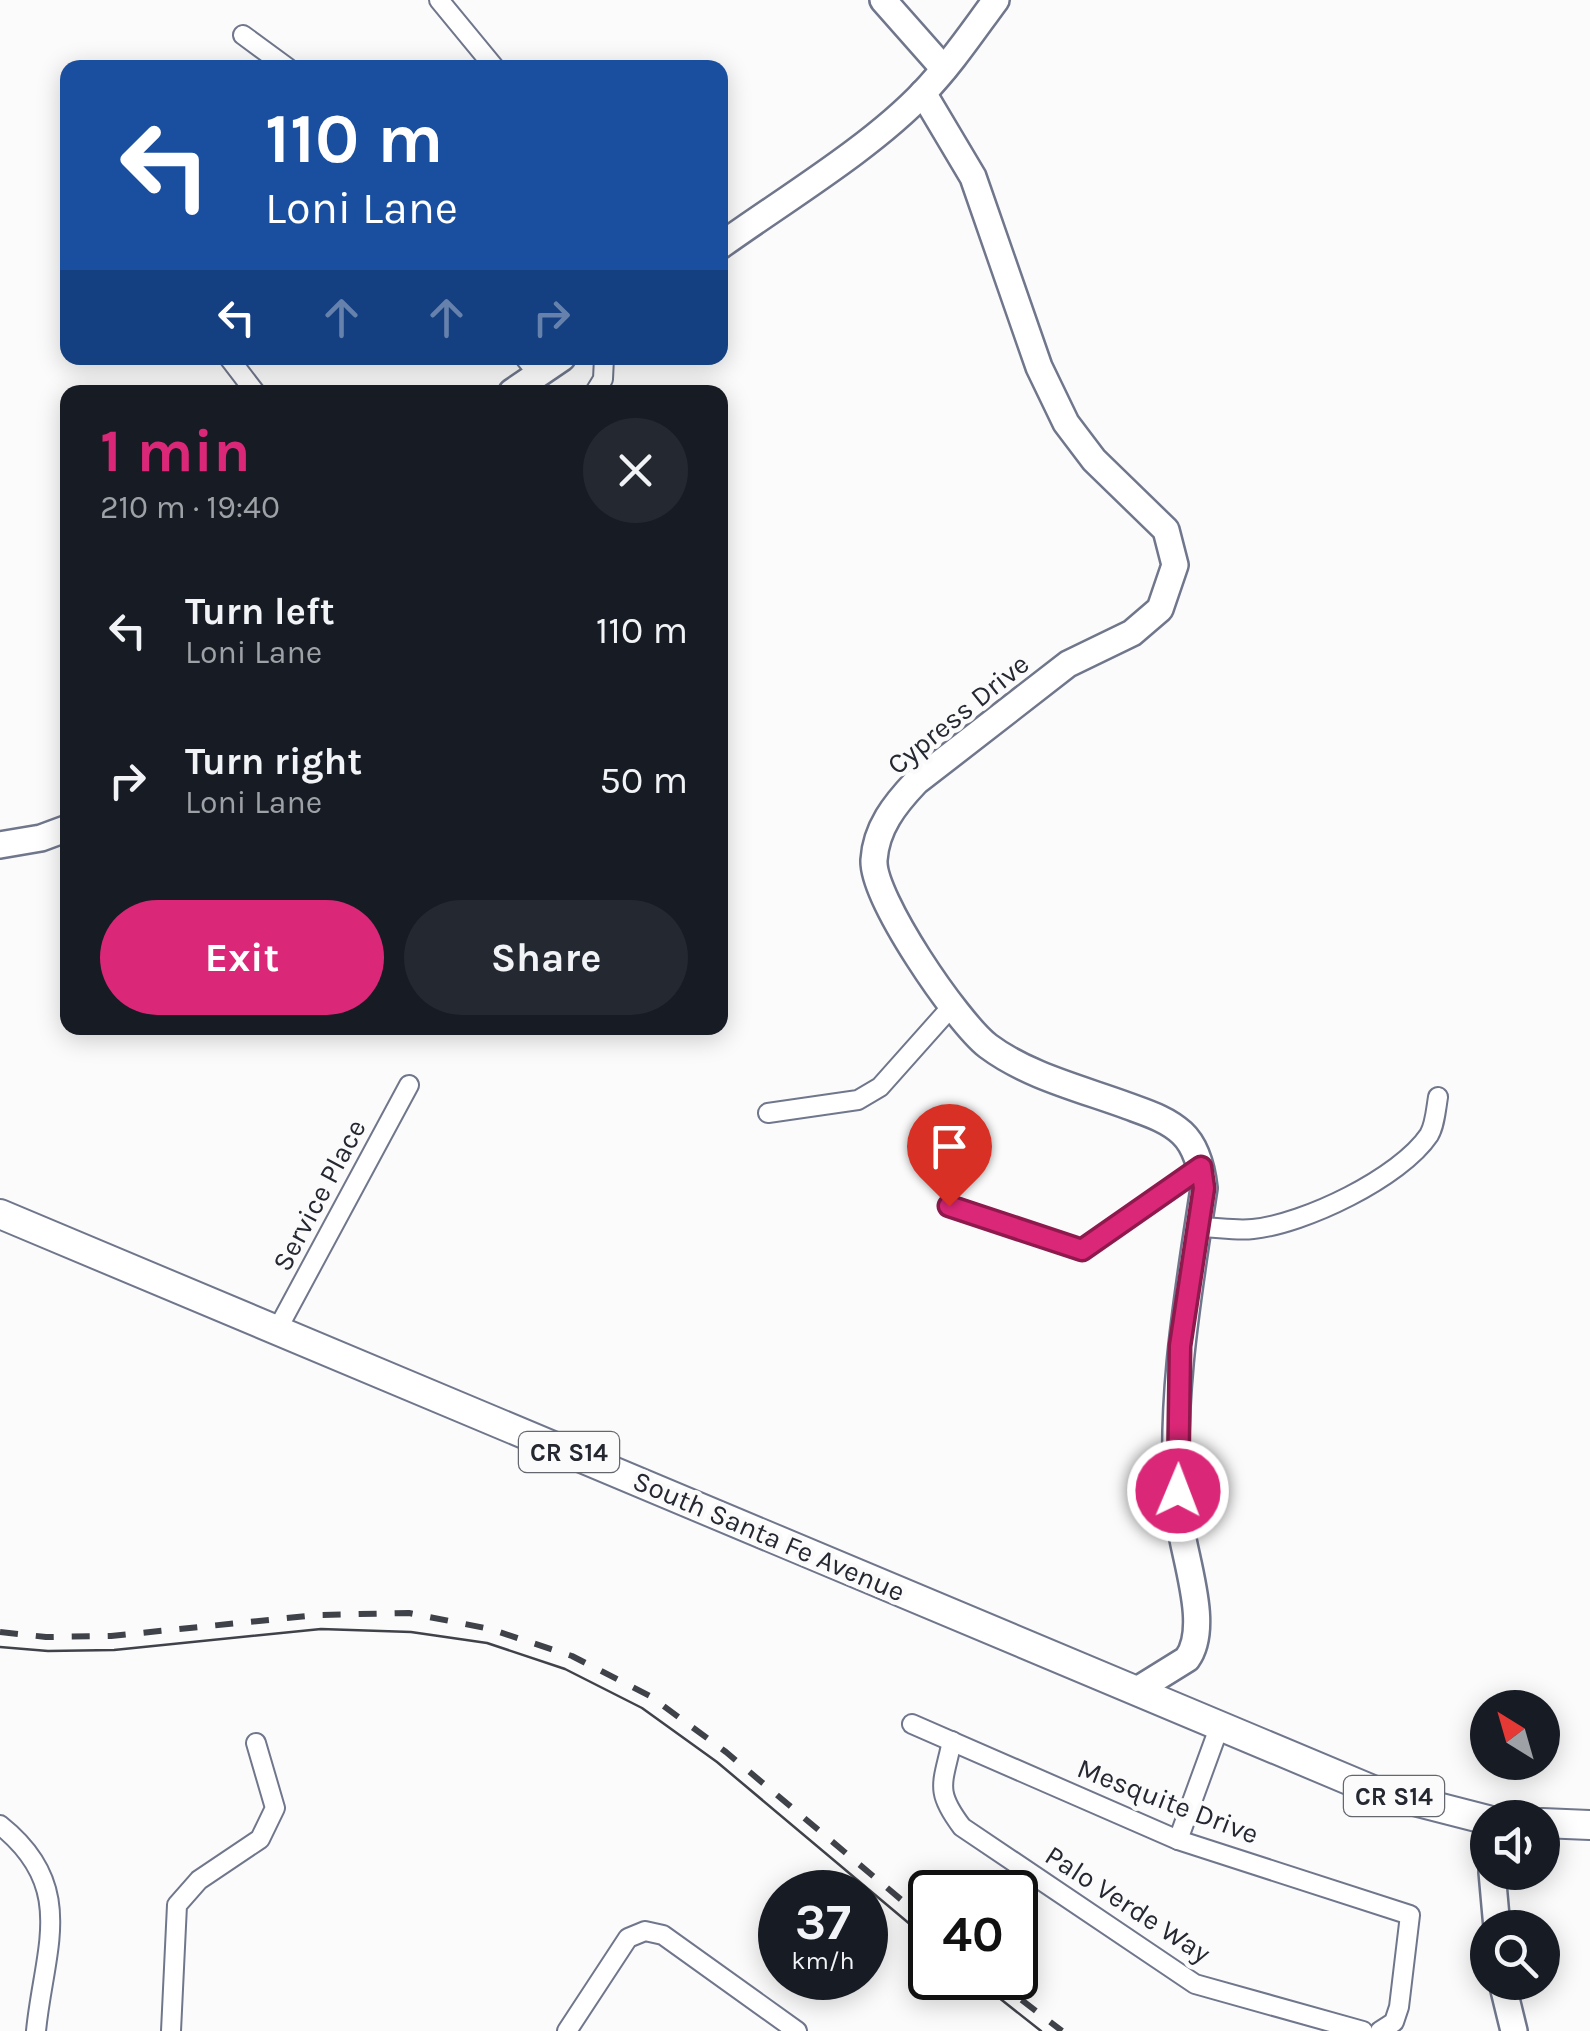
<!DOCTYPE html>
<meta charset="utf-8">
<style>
:root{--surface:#171b24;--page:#242831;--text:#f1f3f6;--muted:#9ea1a6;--accent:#db2777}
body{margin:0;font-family:Karla,sans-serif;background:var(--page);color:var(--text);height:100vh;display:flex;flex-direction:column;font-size:38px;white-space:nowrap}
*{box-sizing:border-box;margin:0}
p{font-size:32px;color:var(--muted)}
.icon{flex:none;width:55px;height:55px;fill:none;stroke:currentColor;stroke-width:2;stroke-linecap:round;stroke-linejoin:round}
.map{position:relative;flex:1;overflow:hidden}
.sheet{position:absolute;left:60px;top:385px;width:668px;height:650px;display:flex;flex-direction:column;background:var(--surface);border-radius:20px;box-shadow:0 5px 25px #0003}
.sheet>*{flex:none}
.hud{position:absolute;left:60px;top:60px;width:668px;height:305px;border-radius:20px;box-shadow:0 5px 25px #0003;background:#1a4fa0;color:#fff;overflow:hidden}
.needle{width:65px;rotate:323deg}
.controls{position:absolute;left:1470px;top:1690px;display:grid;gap:20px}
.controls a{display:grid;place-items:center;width:90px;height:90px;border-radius:50%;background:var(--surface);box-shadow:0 5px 25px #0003;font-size:50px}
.speed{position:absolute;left:758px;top:1870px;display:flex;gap:20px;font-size:50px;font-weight:700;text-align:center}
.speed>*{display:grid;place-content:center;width:130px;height:130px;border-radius:50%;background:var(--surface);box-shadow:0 5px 25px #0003;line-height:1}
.speed small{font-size:25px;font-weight:400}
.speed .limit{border:5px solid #111;border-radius:15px;background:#fff;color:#111}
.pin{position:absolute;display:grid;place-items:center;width:85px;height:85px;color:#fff;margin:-102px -42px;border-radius:50% 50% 50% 0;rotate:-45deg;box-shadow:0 0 10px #0007}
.pin .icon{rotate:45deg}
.me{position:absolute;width:110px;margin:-55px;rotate:1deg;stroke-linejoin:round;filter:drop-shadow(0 0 8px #0008)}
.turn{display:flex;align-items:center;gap:35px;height:210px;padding:0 40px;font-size:45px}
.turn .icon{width:130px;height:130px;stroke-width:2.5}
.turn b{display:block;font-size:70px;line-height:85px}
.lanes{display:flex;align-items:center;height:95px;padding:0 40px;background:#0003;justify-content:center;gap:50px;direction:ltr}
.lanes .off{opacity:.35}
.round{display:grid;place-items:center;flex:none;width:105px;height:105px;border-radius:52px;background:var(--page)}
.headline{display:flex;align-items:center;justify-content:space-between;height:170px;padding:0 40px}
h1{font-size:60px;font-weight:700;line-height:75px;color:var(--accent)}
.button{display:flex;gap:20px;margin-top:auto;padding:20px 40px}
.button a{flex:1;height:115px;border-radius:60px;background:var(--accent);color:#fff;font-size:40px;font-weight:700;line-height:115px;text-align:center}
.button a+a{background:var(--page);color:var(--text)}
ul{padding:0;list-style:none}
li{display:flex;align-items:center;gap:30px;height:150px;padding:0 40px}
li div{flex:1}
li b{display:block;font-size:38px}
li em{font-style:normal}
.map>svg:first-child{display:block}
</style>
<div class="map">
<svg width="1590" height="2031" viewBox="0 0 1590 2031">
<rect width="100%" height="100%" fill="#fbfbfb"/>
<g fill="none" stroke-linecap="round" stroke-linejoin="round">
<defs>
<g id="street">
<path d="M439,0l56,68"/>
<path d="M243,35l45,33"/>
<path d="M229,358l26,34"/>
<path d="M525,358l13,16"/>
<path d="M595,392l8,-13 1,-21"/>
<path d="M768,1113l90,-13 22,-13 73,-82"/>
<path d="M949,1205l133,45 119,-83"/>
<path d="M1198,1227c18,0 37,4 55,2 51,-5 147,-51 176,-94 6,-10 7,-26 9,-38"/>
<path d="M277,1330l132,-245"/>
<path d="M912,1724l266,116 232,75 -11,92 -5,15 -14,9"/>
<path d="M952,1741c-9,43 -18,49 10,86l233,157 168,47"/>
<path d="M0,1825c78,62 44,124 36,206"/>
<path d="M1178,1840l42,-115"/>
<path d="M171,2031l6,-126 22,-25 61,-41 15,-31 -19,-65"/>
<path d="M567,2031l61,-93 17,-7 18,4 134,96"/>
</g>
<g id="secondary">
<path d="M883,0l61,69"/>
<path d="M923,93l50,84 66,190 27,56 28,37 72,70 9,35 -15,44 -28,24 -64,31 -152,118c-21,22 -40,46 -42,78 -2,38 83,162 114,186 40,30 94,43 140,60 19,7 39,13 54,27 14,13 20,37 22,55 -16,106 -35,214 -26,321 3,42 34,116 9,150l-50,31"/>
<path d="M720,246c64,-46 151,-98 204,-154 27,-28 49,-61 72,-92"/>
<path d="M512,392l50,-34"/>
<path d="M0,845l41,-7 27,-10"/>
<path d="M1492,1872l5,56"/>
<path d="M1502,1982l12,49"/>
</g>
<g id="primary">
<path d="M0,1214l1375,577 113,29"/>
<path d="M1542,1823l48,2"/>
</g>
</defs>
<use href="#street" stroke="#70778c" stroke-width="22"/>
<use href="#secondary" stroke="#70778c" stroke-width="30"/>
<use href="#primary" stroke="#70778c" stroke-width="32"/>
<use href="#street" stroke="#fff" stroke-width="18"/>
<use href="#secondary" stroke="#fff" stroke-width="25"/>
<use href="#primary" stroke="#fff" stroke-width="28"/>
<g stroke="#40424a" stroke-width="2.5">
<path d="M0,1647l48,4 66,-1 207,-21 90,3 76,11 78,26 77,39 75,54 213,179"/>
<path d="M974,1978l67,53"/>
</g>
<g stroke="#40424a" stroke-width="6" stroke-dasharray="18 18" stroke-linecap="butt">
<path d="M0,1632l46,5 65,-1 206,-21 92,-2 81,16 82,27 78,40 76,56 204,172"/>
<path d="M993,1978l69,53"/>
</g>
</g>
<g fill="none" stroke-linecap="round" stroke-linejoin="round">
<defs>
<path id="route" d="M949,1206l133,44 119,-83 3,21 -24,158 -2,145"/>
</defs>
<use href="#route" stroke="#8e194d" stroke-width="25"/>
<use href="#route" stroke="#db2777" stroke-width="18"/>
</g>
<g text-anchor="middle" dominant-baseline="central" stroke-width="9" stroke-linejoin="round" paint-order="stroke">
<g fill="#fbfbfb" stroke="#65676e" stroke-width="2.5">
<rect x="519" y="1432" width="100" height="40" rx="8"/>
<rect x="1344" y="1776" width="100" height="40" rx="8"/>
</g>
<g font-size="25" font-weight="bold" fill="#252831">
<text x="569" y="1452">CR S14</text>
<text x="1394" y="1796">CR S14</text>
</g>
<g font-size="28" fill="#252831" stroke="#fbfbfb">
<text transform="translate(958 714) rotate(-39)">Cypress Drive</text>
<text transform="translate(319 1195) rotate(-62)">Service Place</text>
<text transform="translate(769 1536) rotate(23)">South Santa Fe Avenue</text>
<text transform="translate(1168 1801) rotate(21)">Mesquite Drive</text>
<text transform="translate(1128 1904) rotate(33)">Palo Verde Way</text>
</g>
</g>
</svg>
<div class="controls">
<a><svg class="needle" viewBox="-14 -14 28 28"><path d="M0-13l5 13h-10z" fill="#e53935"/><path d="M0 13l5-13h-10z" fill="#9ea1a6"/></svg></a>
<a><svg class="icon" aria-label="sound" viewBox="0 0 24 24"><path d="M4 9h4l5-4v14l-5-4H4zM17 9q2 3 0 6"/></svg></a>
<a><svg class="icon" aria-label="search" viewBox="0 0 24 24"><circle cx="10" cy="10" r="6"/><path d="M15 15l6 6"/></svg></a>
</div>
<div class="speed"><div>37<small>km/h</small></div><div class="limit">40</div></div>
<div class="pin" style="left:949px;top:1206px;background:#d93025"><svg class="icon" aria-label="arrive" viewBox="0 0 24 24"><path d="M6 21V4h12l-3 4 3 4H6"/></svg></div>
<svg class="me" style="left:1178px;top:1491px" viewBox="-20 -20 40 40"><circle r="17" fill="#db2777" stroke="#fff" stroke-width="3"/><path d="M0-11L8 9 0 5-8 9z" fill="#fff"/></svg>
<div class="hud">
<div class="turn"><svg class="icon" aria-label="left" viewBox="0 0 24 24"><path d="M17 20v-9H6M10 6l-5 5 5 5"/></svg><div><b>110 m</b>Loni Lane</div></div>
<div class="lanes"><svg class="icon" aria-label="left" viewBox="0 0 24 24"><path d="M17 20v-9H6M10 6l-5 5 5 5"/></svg><svg class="icon off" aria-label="ahead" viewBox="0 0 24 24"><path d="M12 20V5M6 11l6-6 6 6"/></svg><svg class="icon off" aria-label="ahead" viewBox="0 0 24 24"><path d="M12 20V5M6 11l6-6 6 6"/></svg><svg class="icon off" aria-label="right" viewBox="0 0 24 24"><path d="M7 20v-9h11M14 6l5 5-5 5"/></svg></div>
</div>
<section class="sheet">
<div class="headline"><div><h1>1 min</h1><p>210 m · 19:40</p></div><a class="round"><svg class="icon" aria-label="close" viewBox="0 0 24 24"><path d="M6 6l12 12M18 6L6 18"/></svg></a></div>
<ul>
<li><svg class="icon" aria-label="left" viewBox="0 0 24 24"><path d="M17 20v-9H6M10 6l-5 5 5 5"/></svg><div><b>Turn left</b><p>Loni Lane</p></div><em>110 m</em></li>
<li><svg class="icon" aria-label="right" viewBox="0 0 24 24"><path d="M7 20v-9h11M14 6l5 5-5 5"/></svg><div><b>Turn right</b><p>Loni Lane</p></div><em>50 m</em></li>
</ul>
<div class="button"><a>Exit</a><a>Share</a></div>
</section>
</div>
